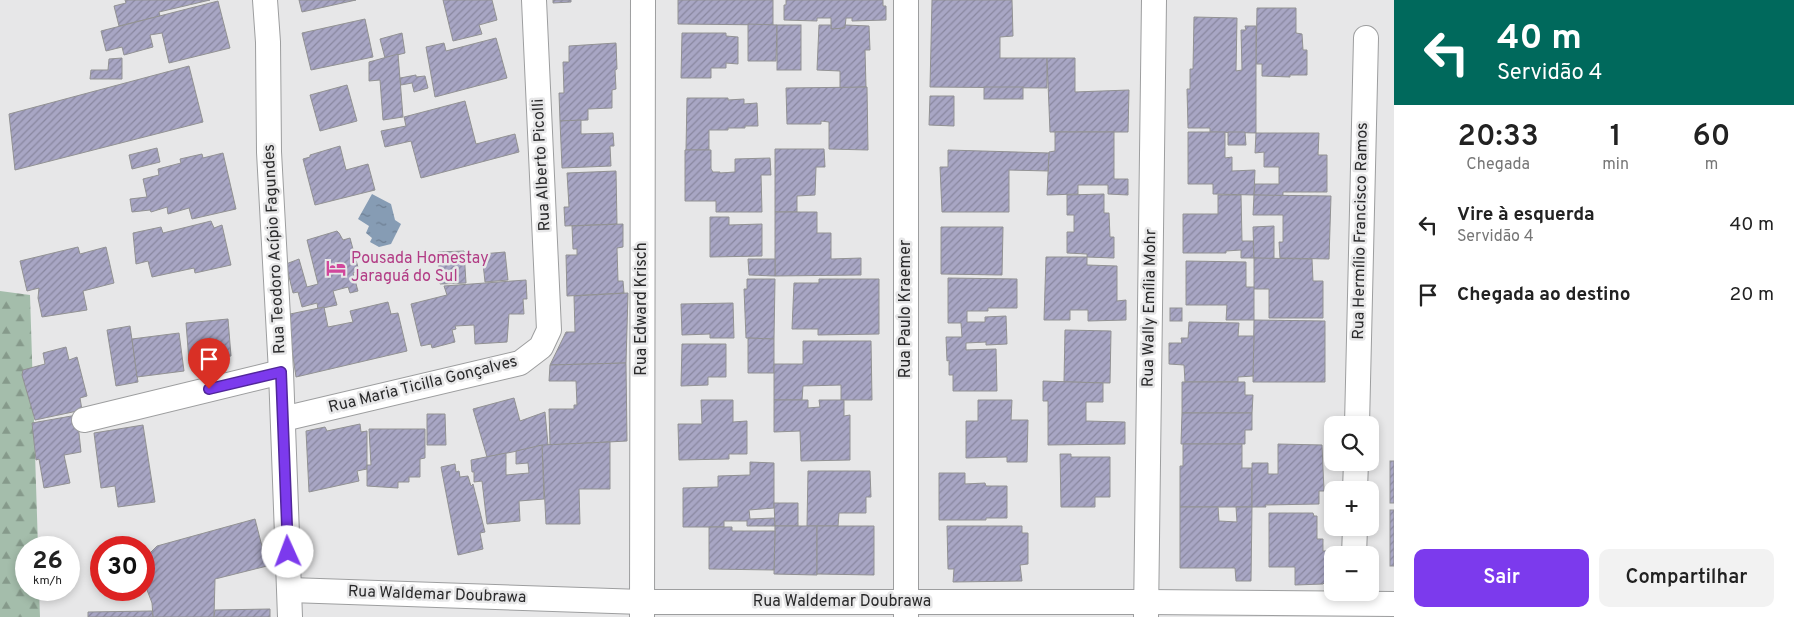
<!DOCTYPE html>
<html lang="pt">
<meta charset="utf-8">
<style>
:root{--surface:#fff;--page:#f2f2f2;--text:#222;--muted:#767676;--accent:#7c3aed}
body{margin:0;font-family:Overpass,sans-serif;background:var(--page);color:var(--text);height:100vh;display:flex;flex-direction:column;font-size:19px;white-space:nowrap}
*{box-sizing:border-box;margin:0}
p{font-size:16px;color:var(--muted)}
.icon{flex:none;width:28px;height:28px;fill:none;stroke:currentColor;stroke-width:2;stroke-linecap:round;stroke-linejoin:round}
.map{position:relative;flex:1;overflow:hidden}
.sheet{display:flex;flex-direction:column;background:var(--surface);width:400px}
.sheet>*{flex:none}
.banner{background:#00695c;color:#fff;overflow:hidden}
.fabs{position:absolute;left:1324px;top:416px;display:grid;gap:10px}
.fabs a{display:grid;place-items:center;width:55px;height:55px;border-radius:10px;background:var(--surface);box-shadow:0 2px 8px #0003;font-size:25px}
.speed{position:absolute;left:15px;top:536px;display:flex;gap:10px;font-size:25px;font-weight:700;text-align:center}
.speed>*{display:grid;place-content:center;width:65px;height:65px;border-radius:50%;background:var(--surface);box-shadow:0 2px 8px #0003;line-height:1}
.speed small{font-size:12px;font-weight:400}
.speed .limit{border:8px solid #d22;background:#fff;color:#111}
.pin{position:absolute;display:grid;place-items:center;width:42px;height:42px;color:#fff;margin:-51px -21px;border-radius:50% 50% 50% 0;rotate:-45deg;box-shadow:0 0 5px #0007}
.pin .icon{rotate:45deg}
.me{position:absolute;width:55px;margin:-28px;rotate:358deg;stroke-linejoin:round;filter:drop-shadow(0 0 4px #0008)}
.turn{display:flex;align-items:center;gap:18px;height:105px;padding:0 20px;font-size:22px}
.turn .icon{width:65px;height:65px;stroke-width:2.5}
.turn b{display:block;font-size:35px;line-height:42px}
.eta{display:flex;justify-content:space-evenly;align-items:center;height:85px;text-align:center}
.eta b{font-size:30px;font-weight:600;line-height:35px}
.button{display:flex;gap:10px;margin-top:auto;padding:10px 20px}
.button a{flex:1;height:58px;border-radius:10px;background:var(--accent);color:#fff;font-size:20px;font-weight:600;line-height:58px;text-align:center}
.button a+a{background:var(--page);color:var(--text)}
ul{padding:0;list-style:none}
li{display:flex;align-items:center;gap:15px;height:70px;padding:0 20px}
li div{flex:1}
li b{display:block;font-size:19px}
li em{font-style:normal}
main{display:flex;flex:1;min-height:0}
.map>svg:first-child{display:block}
</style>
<main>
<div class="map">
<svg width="1394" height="617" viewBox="0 0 1394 617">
<defs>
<pattern id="forest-firs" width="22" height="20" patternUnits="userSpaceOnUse" patternTransform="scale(1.25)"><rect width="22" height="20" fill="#a4bdab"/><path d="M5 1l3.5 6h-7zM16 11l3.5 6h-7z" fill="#869a8b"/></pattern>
<pattern id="water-ripples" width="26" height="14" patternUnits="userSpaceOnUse" patternTransform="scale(1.25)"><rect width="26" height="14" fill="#869cb4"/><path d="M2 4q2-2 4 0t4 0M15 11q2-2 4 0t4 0" fill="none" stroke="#6e7f93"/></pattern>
<pattern id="building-hatch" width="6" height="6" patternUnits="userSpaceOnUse" patternTransform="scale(1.25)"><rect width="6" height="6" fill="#a8a6c4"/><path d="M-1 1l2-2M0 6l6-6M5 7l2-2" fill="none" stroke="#89879f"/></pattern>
</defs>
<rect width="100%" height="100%" fill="#e7e7e8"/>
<path fill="url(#forest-firs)" d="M0,291l30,4 8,252 -12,1v42h13l1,27h-40z"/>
<path fill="url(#water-ripples)" d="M372,194l19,10 4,16 6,4 -10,20 -12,3 -9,-5 2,-4 -6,-5 3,-7 -11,-7z"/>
<g fill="url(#building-hatch)" stroke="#929293">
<path d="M125,0h85l-51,12 1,4 -41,10 -5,-20 12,-3z"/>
<path d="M299,0h57l-54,12z"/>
<path d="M443,0h49l5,20 -18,5 3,9 -29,7z"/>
<path d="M553,0h18v2l-18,1z"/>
<path d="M678,0h95v25l-95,-1z"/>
<path d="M786,0h97v6h3v14l-34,1v-3h-6l-1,10 -14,1v-11h-14v3l-33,-1v-15h2z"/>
<path d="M932,0h80l1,36 -13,1v21h47v30l-117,-1z"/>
<path d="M218,1l12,47 -61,15 -7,-30 -12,2 3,12 -29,8 -2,-8 -16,4 -5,-20z"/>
<path d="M1257,8h39v25l6,1 1,16h4v25h-17v2l-28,-1v-12h-6z"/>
<path d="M1194,17l43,1 -1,53 6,-1 -1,-40h5l-1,-4h11v107l-46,-1v-4h-22l-1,-39h3v-20h3z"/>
<path d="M365,19l8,38 -62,13 -9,-37z"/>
<path d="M748,24l29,1 -1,36h-28z"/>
<rect x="777" y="25" width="24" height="45"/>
<path d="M819,25h12v4l14,-1v-3l24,1 1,24h-5l1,37 -26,1v-17l-23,-1z"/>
<path d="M402,33l3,20 -20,5 -5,-19z"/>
<path d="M682,33h44v3l12,1v27l-12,-1v5h-15v10h-30z"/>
<path d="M496,38l11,40 -72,19 -9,-50 18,-4 2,8z"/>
<path d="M616,43l1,26 -2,1 1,19 -4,1v18l-24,1v11l-28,1 -1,-28h5l-1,-31h6v-16z"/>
<path d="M398,54l5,63 -20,3 -3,-40 -11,1v-19z"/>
<path d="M122,58v21h-32l1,-9h17l1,-11z"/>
<path d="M1047,58h28v34l54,-2 -1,42h-78z"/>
<path d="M189,66l14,56 -188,48 -6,-56z"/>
<path d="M416,75v2l9,-1 3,12 -14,4 -2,-9 -11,2 -1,-7z"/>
<path d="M347,85l10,36 -37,10 -10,-36z"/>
<path d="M867,87l1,63 -39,-1v-27l-8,-1v3h-34l-1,-36z"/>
<rect x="984" y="87" width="39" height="12"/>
<path d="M930,96h24v30l-25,-1z"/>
<path d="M687,98h41v2l16,-1v5l13,-1 1,23h-13v2h-17v2h-19v20h-23z"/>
<path d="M465,101l11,43 39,-10 4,18 -98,26 -10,-37 -26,6 -4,-16 25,-5 -2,-9z"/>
<path d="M581,120v14l32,-1 1,13h-4l1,20 -49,2 -2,-47z"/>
<path d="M1055,132h59v47h14v16l-20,-1v-9h-30v9l-31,1 2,-43 6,-1z"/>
<path d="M1188,132h37v26l7,-1v14l23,-1 -1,25 -41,-1v-10h-25z"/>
<path d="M1228,132h17l1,13h-18z"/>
<path d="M1256,133h63l-1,22h9v37h-44v4l-29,-1 1,-11h24v-17h-15v-15l-9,1z"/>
<path d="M340,146l6,24 22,-6 7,26 -60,15 -12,-46 7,-2v-2z"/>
<path d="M157,148l3,14 -28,7 -3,-14z"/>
<path d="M775,149h49l1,18h-9l-1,28 -18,1v16h-22z"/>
<path d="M685,150h26v19l2,3h7v1l15,-1v-13l35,-1 1,17h-10l1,37h-46v-11h-31z"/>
<path d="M948,150l101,3 -1,18 -39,-1v42h-67l-2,-45h8z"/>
<path d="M223,153l13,56 -44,10 -3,-11 -21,6 -1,-7 -16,5 -1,-2 -18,2 -2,-13 17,-2 -4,-18 16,-4 -1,-6 23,-6 -1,-4 22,-5 1,4z"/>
<path d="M616,171l1,53 -52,2 -1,-19h5l-2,-34z"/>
<path d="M1104,194v19h5l1,24h4v21l-27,-1v-3l-20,-1v-21h7v-17h-7v-20z"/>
<path d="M1218,195h23l1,46h11l1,17h-13v-8l-15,1v2h-43v-39h35z"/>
<path d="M1254,195l77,1 -2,63 -49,-1 -1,-16h4v-27h-30z"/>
<path d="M775,212h42v21h14v26l30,-1v17l-86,1z"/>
<path d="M710,217h19v8l33,-1v32l-52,1z"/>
<path d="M211,221l3,7 8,-3 9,40 -36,8 -1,-5 -42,9 -4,-16 -12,3 -3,-31 28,-6 2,6z"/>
<path d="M623,224v23l-6,1 1,33h5l1,12 -57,3 -1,-41h11v-6h-4l-1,-23z"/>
<path d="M1274,226v33l-20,-1 -1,-31z"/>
<path d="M941,227h62l-1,48 -61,-1z"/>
<path d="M337,231l2,2 4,7 7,-2 9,33 -6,2 5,18 -8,2 -2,-6 -15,4 4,14 -19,4 -1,-6 -15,4 -4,-15 -5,1 -7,-29 13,-5 8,28 11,-3 -11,-44z"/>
<path d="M78,247l2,7 26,-7 8,36 -31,8 4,19 -45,7 -4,-19 1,-10 -12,3 -7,-30z"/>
<path d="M464,251l2,32 -26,1 -2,-32z"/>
<path d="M505,252l3,28 -23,2 -3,-28z"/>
<path d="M1046,257h41v8l30,1v35l9,-1v20l-38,1v-11h-18v10h-26z"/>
<path d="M1254,258l58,1 1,22h10v37h-54v-29h-15z"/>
<path d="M748,259h27v17l-26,-1z"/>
<path d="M1186,261l60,1v25h8v33h-28l1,-15h-41z"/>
<path d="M948,278l69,1v29h-29v3h-21v11h18v-5l21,-1 1,28 -21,1v-3l-20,1v7l30,-1 1,42h-44v-16h-4v-15l-2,1 -1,-24h16l-1,-14h-13z"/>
<path d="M747,279h28l-1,60 -28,-1 -2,-49h3z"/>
<path d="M819,279h60v55l-61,1v-6h-26l2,-46h25z"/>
<path d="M526,280l1,19h-4l1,15h-15l-2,28 -32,2 -1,-19 -19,1 1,3 -4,1 3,12 -23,6 -1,-4 -10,2 -10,-42 36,-9 -3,-9z"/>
<path d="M628,293l-2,70 -76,2 16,-33h9l-1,-36z"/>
<path d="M388,302l3,12 7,-1 9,38 -111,26 -6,-41v-22l34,-7 4,20 25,-5 -3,-11z"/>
<path d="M733,303l1,35h-24v-4l-28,1 -1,-31z"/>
<rect x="1170" y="308" width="12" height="13"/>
<path d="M228,319l3,37 -42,5 -3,-38z"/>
<path d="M1254,320l71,1v61h-72z"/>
<path d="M1189,322l50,1 -1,13h16l-1,40 -15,1v5h-53l-1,-17 -15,-1v-21h13l-1,-5h7z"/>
<path d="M130,326l8,56 -22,4 -9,-56z"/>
<path d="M1065,330l46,1 -1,52 -46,-1z"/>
<path d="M179,333l5,38 -47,6 -5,-38z"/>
<path d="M748,338l26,1v34h-26z"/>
<path d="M803,341h68l1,59h-31v-15l-38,1 -1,14h-28v-36h29z"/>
<path d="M682,344h44v33h-18v8l-27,1z"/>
<path d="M66,347l3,13 8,-3 10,39 -7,2 2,12 -47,10 -13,-45 1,-5 22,-6 -2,-11z"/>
<path d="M626,363l1,78 -77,4 -1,-36h25v-4h3l-1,-24h-27l1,-16z"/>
<path d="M1043,381l60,2v19h-17v19l39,1v22l-77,1v-44h-5z"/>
<path d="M1182,382h63v13h8l-1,18h-70z"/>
<path d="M514,398l6,23 25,-9 3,33 -61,12 -14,-48z"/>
<path d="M701,400h32v22l14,-1v33h-18v5l-50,1 -1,-36h24z"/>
<path d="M774,400h34v8l12,-1 -1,-7h25v16l6,-1v45l-49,1 -1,-30 -26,1z"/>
<path d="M978,400h34l-1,20h17l-1,42h-20v-5l-41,1v-37h12z"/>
<path d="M1182,413h70v17h-7v14h-64z"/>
<path d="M427,414h18l1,31h-19z"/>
<path d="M77,415l4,37 -17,3 6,28 -26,5 -5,-29 -3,1 -4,-37z"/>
<path d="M360,424l1,8 6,-1v38l-10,2 2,10 -50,11 -3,-61 19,-4 2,4z"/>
<path d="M143,425l12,77 -37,5 -3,-21 -14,2 -7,-55z"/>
<path d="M369,429h56v29l-5,1v18h-11v5h-11v6l-31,-2v-21h4z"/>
<path d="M610,442v47h-31l1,35h-34l-4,-79z"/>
<path d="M1183,444h59v24h10v39h-72v-41h3z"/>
<path d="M1278,444l44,1 2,46h-5v13l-54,1 1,2h-14v-44h16v11h10z"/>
<path d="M542,445l2,54 -25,2 1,20 -33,3 -5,-43 -8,1v-10h-2l-1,-12 35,-7v22l23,-2 -1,-10 -12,1v-13z"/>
<path d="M1060,454h11v3h39v40h-15v10h-34z"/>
<rect x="1390" y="461" width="4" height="42"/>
<path d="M750,462l24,1v45l-25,2 1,9 24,-1 1,8h-28v-5h-23v6h-41v-39l35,-1v-11l32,-1z"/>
<path d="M455,464l1,8 3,-1 1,6 8,-1 3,10 2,-2 12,48 -5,1 3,16 -25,6 -17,-88z"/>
<path d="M808,471h62l1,26h-5v16h-27l-1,13h-31z"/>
<path d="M939,473h26v11l20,-1 1,3h21v32h-21v2h-47z"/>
<path d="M774,503h24v23h-23z"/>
<path d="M1180,507h38l1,14 18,1 -1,-15h16l-1,74h-15l-1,-13h-55z"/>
<rect x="1390" y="510" width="4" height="56"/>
<path d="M1269,513h44l1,3h3v23h6v12h15v4h-6v20l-9,9 -28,1v-18h-26z"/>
<path d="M255,519l12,47 -52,13 -1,38h-61l-1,-14 -8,-21v-23l13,-13z"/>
<path d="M775,526h42v49l-43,-1z"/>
<path d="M817,526h57v49l-57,-1z"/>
<path d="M947,526h75v7h6v31l-8,1 2,16 -69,1 1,-13h-6z"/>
<path d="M709,527h23v4h43l-1,39 -65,-1z"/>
<path d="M270,609v8h-56l1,-7z"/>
<path d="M152,611l1,6h-65v-5z"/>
</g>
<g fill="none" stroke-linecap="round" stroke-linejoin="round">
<defs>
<g id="minor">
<path d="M265,0l3,42 1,110 12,220 9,245"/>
<path d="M283,419l237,-56 21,-16 8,-17 -15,-330"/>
<path d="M84,420l197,-48"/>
<path d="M1357,425l9,-387"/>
<path d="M1355,490l1,-28"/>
<path d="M1354,555l1,-27"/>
<path d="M290,590l352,12h504l248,2"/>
<path d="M642,617l1,-617"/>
<path d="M906,617v-617"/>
<path d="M1146,617l8,-617"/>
</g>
</defs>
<use href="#minor" stroke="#9d9e9f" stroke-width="26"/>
<use href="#minor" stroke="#fff" stroke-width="24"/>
</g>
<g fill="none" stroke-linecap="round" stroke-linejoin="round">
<defs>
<path id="route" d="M209,389l72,-17 7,180"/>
</defs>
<use href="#route" stroke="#51269a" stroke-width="12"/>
<use href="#route" stroke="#7c3aed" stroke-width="9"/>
</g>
<defs>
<symbol id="hotel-bare" viewBox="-9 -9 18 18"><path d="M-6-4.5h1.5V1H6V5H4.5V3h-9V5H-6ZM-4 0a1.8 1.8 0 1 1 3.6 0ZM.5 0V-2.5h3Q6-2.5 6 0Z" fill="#d1479c" stroke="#e7e7e8" stroke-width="2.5" paint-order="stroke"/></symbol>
</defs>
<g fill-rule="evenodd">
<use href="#hotel-bare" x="322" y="254" width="28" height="28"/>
</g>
<g text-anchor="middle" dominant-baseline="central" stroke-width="5" stroke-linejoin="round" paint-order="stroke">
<g font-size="16" fill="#2a2a2b" stroke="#e7e7e8">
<text transform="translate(542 165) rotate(-93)">Rua Alberto Picolli</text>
<text transform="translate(1361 231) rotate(-89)">Rua Hermílio Francisco Ramos</text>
<text transform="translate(275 249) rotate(-93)">Rua Teodoro Acípio Fagundes</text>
<text transform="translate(1150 308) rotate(-89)">Rua Wally Emília Mohr</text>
<text transform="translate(642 309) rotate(-90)">Rua Edward Krisch</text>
<text transform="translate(906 309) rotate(-90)">Rua Paulo Kraemer</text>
<text transform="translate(423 385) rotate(-14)">Rua Maria Ticilla Gonçalves</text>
<text transform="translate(437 595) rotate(2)">Rua Waldemar Doubrawa</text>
<text x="842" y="602">Rua Waldemar Doubrawa</text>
</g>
<g font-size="16" fill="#b23c85" stroke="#e7e7e8" text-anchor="start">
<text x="351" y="259">Pousada Homestay<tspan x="351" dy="18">Jaraguá do Sul</tspan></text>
</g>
</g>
</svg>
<div class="fabs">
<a><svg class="icon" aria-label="search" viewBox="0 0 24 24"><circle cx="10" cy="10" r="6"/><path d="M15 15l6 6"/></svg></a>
<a>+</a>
<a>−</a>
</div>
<div class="speed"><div>26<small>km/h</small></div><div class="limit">30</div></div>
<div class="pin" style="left:209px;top:389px;background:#d93025"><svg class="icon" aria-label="arrive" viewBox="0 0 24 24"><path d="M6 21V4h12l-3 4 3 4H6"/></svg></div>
<svg class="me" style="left:288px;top:552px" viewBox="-20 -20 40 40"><circle r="19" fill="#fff"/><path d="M0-13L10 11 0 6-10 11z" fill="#7c3aed"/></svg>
</div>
<section class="sheet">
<div class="banner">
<div class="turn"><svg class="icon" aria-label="left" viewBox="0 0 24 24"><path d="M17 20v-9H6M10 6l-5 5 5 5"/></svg><div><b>40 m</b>Servidão 4</div></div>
</div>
<div class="eta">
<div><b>20:33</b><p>Chegada</p></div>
<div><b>1</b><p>min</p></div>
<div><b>60</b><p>m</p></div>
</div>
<ul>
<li><svg class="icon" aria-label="left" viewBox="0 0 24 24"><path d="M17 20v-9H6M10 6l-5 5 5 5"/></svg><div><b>Vire à esquerda</b><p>Servidão 4</p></div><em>40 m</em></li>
<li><svg class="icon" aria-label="arrive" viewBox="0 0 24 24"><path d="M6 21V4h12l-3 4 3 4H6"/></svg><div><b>Chegada ao destino</b></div><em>20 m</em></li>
</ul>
<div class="button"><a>Sair</a><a>Compartilhar</a></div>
</section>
</main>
